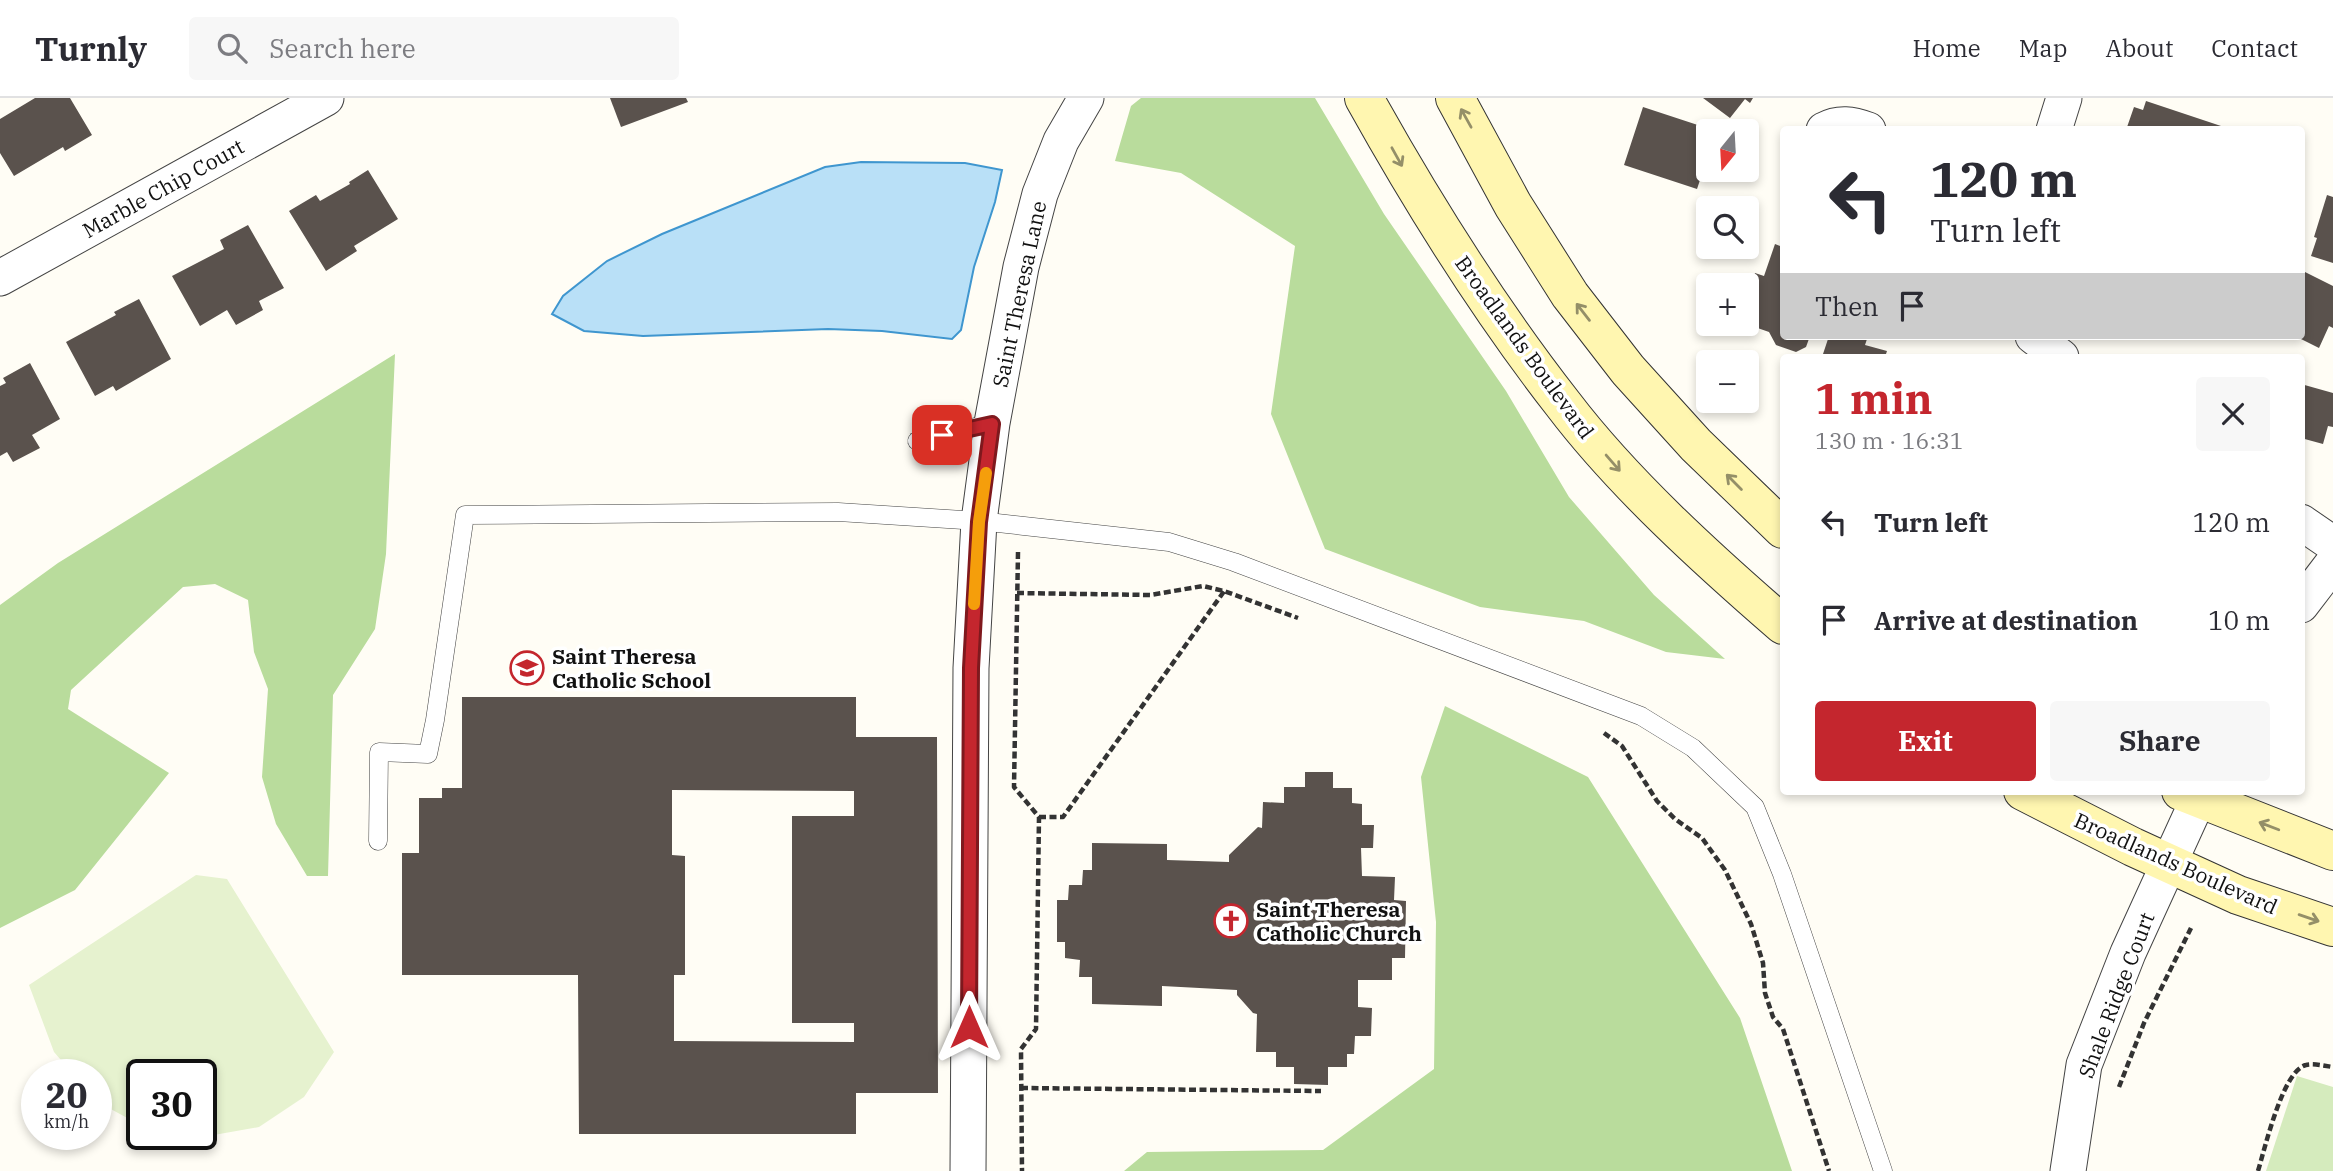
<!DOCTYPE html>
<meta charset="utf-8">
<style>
:root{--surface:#fff;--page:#f7f7f7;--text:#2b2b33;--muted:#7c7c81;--line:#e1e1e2;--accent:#c4262e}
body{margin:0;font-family:"IBM Plex Serif",serif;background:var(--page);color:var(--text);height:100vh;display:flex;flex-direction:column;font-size:26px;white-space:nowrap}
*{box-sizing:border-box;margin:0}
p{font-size:23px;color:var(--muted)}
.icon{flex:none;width:38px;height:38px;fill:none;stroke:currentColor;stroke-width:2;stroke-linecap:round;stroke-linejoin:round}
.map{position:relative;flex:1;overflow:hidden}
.sheet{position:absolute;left:1780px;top:256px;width:525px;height:441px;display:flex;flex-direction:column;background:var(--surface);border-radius:7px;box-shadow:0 4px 10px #0003}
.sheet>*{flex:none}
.top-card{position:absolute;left:1780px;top:28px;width:525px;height:214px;border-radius:7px;box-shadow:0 4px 10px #0003;background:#fff;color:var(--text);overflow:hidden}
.needle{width:46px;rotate:198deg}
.controls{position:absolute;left:1696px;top:21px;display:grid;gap:14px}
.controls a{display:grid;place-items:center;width:63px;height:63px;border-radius:7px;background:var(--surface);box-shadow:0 4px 10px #0003;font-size:35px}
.speed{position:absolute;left:21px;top:961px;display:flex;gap:14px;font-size:35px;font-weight:700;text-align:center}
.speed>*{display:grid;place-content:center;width:91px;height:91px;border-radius:50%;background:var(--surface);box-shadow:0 4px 10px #0003;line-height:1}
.speed small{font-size:18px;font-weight:400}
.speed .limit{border:4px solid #111;border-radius:10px;background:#fff;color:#111}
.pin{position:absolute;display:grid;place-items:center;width:60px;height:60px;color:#fff;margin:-30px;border-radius:14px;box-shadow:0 4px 10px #0006}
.me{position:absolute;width:77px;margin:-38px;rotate:0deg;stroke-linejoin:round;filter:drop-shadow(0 0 5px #0008)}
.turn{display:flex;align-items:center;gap:24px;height:147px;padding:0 35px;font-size:32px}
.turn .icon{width:91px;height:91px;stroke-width:2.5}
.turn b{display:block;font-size:49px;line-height:60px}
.then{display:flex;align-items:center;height:66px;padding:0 35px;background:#0003;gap:14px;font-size:26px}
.round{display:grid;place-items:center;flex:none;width:74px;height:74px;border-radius:7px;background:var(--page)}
.summary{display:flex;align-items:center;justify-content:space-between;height:119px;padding:0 35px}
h1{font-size:42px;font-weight:700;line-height:52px;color:var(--accent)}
.primary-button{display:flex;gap:14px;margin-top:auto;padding:14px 35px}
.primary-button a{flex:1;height:80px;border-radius:7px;background:var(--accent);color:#fff;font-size:28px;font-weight:700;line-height:80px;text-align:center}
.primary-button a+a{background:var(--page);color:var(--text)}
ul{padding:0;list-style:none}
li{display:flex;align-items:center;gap:21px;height:98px;padding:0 35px}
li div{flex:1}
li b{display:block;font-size:26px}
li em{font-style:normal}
header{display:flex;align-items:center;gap:42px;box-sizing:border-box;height:98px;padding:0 35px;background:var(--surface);border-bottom:2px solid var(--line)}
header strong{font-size:33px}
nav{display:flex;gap:38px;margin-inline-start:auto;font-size:24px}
.search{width:490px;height:63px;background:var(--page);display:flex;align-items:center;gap:18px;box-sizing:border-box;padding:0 24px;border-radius:7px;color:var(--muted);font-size:26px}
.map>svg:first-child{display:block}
</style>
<header>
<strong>Turnly</strong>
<div class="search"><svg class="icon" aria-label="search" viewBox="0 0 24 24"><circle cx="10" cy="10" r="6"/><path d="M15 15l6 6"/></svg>Search here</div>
<nav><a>Home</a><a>Map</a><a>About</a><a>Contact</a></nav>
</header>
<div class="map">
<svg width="2333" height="1073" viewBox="0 0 2333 1073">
<rect width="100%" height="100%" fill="#fffdf5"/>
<path fill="#d5ebbd" d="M2297,978l36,11v84h-67z"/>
<g fill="#b9dc9c">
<path d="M1141,0h174l69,116 122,177 63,106 85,98 71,64 -59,-7 -82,-31 -104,-14 -155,-58 -54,-135 24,-168 -114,-73 -66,-12 16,-55z"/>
<path d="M395,256l-9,200 -11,75 -42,66 -5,181h-21l-31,-52 -14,-47 6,-88 -14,-37 -6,-52 -33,-16 -32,3 -112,103 -3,19 101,64 -94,117 -75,38v-323l58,-42z"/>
<path d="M1445,608l143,71 152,241 52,153h-668l23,-19 176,-2 111,-81 2,-147 -15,-145z"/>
</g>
<path fill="#e6f2cf" d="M196,777l31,4 107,173 -30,45 -45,30 -62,11 -21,-4h25v-60h-59v52l-46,-25v-27h-23l-19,-22 -25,-67z"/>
<path fill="#b9e0f7" stroke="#3f96cf" stroke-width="2" d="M861,64l104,1 37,7 -7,32 -21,65 -13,63 -9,9 -70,-8 -54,-2 -185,7 -59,-5 -32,-17 11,-18 44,-35 55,-27 163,-67z"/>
<g fill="#5a524d" fill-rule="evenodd">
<path d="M35,0h35l22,37 -27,16 -2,-4 -49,29 -14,-23v-34z"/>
<path d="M610,0h76l2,4 -67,25z"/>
<path d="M1703,0h50l-3,5 -5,-4 -15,19z"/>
<path d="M2146,3l84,28v1h-104l8,-23 9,3z"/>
<path d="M1643,9l73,24h-8v32l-2,-1 -9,27 -73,-24z"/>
<path d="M368,72l30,49 -44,27 3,5 -31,20 -37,-60 27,-16 4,6 30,-17 -1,-2z"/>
<path d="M2327,97l6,2v66l-22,-7 6,-18 -3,-1z"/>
<path d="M248,127l36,63 -25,13 4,9 -27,15 -9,-15 -27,16 -28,-50 52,-27 -4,-9z"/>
<path d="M1775,146l8,3v89h27l-4,11 -10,5 -20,-7 -7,-13 -20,-7 6,-19 -9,-3v-7l9,-23 9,3z"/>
<path d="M2303,173l30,15v42l-4,-2 -10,22 -24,-12h6z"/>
<path d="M139,201l32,60 -55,32 -3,-5 -18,10 -29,-54 50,-27 -2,-3z"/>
<path d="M1829,238h39l-3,9 22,6 -2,6h-63z"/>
<path d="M30,265l30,56 -28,16 8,13 -27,14 -6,-10 -7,4v-70l6,-3 -3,-5z"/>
<path d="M2301,286l32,9v34l-5,-1 -5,18 -22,-6z"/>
<path d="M462,599h394v40h81l1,356h-82v41h-277l-1,-159h-176v-122h17v-55h23v-10h20zM672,692l182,1v25h-62v207h62v19l-180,-1v-66h11v-119l-13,-1z"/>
<path d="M1305,674h28v16h19v15l10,1v21h12l-1,23h-12l1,28 33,1 -1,23 12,1 -1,57h-13v22h-34v27l14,1 -1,28h-16l-1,18h-7v13h-19v18l-34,-1v-17h-18v-15h-20l1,-38 -4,-1 -16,-18v-5l-75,-4v20l-70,-2v-27h-13l1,-17 -15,-2v-16h-8v-42h11l1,-15h13l1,-15h9v-27l75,1v16l62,2v-7l29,-28 4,1 1,-26 21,1v-16h21z"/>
</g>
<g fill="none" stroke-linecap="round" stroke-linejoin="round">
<defs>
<g id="lane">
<path d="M917,343l75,-18"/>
<path d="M378,743l1,-89 49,2 7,-34 30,-205 373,-3 141,9 190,21 65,20 407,154 52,32 62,59 27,67 101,297"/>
</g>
<g id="street">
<path d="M1824,32c15,-8 28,-6 44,0"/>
<path d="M2054,32l10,-32"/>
<path d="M0,180l326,-180"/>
<path d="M2033,238l28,21"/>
<path d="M2301,424l32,22"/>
<path d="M2301,507l32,-42"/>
<path d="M968,1073l3,-503 8,-147 13,-98 29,-156 19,-73 21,-53 25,-43"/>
<path d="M2068,1073l16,-106 44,-112 74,-162"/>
</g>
<g id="secondary">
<path d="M1364,0c59,106 124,210 199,306 60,79 145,156 220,221"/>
<path d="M1455,0l58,107 57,90 58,75 68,75 87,84"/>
<path d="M2023,693l110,56 105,48 95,32"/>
<path d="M2181,693l152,60"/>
</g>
</defs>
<use href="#lane" stroke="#444" stroke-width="19"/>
<use href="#street" stroke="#444" stroke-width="37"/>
<use href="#secondary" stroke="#333" stroke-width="40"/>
<g stroke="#333" stroke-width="4.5" stroke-dasharray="7 3.5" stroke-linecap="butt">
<path d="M1018,454l-4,235 25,30 -3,212 -15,20 1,122"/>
<path d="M1017,495l133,2 53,-9 21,5 74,27"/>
<path d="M1604,635l18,13 35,55 18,18 27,19 23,32 26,54 12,39 2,30 8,24 10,12 46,142"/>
<path d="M1039,719h24l162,-227"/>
<path d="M2119,989l25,-64 47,-95"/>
<path d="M1021,990l300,3"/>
<path d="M2258,1073c7,-23 25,-101 48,-106 7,-2 19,1 27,2"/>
</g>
<use href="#lane" stroke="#fff" stroke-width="18"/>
<use href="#street" stroke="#fff" stroke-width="35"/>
<use href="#secondary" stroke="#fff6b0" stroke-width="38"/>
</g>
<defs><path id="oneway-shaft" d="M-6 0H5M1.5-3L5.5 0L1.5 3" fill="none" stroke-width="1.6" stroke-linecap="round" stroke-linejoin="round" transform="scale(1.75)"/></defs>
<g stroke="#948f68">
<use href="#oneway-shaft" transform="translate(1466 20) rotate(-119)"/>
<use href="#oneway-shaft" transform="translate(1397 59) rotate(61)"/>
<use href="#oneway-shaft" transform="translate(1583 214) rotate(-128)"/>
<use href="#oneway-shaft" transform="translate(1613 365) rotate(49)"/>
<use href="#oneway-shaft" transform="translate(1734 384) rotate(-135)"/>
<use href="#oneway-shaft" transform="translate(2269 728) rotate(-159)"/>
<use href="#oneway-shaft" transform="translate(2309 820) rotate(19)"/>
</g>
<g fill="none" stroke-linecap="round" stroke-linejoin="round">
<defs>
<path id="route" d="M942,337l50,-11 -13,98 -8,146 -2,359"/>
</defs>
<use href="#route" stroke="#7f191e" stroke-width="18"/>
<use href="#route" stroke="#c4262e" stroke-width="12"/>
<path stroke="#f59e0b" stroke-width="12" d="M974,506l5,-82 7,-49"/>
</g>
<defs>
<symbol id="school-ring" viewBox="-11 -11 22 22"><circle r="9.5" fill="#fff" stroke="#c4262e" stroke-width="1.5"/><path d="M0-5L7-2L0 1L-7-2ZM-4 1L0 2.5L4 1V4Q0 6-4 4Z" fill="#c4262e"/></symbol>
<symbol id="church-ring" viewBox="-11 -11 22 22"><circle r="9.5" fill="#fff" stroke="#c4262e" stroke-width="1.5"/><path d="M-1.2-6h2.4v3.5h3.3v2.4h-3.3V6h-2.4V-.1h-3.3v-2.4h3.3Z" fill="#c4262e"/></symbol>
</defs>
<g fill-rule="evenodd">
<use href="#school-ring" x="508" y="551" width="38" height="38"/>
<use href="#church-ring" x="1212" y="804" width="38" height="38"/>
</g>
<g text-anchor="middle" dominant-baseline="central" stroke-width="7" stroke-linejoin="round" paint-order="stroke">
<g font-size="21" fill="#111" stroke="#fff">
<text transform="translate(163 90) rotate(-29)">Marble Chip Court</text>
<text transform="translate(1019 196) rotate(-78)">Saint Theresa Lane</text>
<text transform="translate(1525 249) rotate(54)">Broadlands Boulevard</text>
<text transform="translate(2176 765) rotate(24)">Broadlands Boulevard</text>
<text transform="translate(2116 897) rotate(-69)">Shale Ridge Court</text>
</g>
<g font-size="21" font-weight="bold" fill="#111" stroke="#fff" text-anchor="start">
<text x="552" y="558">Saint Theresa<tspan x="552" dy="24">Catholic School</tspan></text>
<text x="1256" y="811">Saint Theresa<tspan x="1256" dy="24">Catholic Church</tspan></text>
</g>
</g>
</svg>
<div class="controls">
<a><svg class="needle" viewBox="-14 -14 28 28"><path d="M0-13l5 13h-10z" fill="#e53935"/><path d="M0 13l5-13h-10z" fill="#7c7c81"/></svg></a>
<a><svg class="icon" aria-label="search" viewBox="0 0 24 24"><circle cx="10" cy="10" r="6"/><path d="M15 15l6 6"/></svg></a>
<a>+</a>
<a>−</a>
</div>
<div class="speed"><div>20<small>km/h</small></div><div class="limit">30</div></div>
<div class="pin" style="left:942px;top:337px;background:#d93025"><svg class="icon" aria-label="arrive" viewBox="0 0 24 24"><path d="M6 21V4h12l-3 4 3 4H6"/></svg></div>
<svg class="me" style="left:969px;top:929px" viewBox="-20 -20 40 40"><path d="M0-17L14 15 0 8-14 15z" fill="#c4262e" stroke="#fff" stroke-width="4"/></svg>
<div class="top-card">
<div class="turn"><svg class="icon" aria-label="left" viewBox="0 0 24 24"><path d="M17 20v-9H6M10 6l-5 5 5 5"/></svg><div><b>120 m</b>Turn left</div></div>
<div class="then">Then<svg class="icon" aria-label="arrive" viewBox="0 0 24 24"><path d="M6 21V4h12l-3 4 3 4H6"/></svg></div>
</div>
<section class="sheet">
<div class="summary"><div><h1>1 min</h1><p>130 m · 16:31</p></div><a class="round"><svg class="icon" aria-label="close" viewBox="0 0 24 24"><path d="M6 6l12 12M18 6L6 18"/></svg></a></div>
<ul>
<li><svg class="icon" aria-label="left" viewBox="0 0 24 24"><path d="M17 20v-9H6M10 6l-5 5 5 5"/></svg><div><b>Turn left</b></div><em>120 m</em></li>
<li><svg class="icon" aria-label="arrive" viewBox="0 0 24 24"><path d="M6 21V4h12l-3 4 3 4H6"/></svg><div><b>Arrive at destination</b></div><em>10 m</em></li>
</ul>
<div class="primary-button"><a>Exit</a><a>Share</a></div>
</section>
</div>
